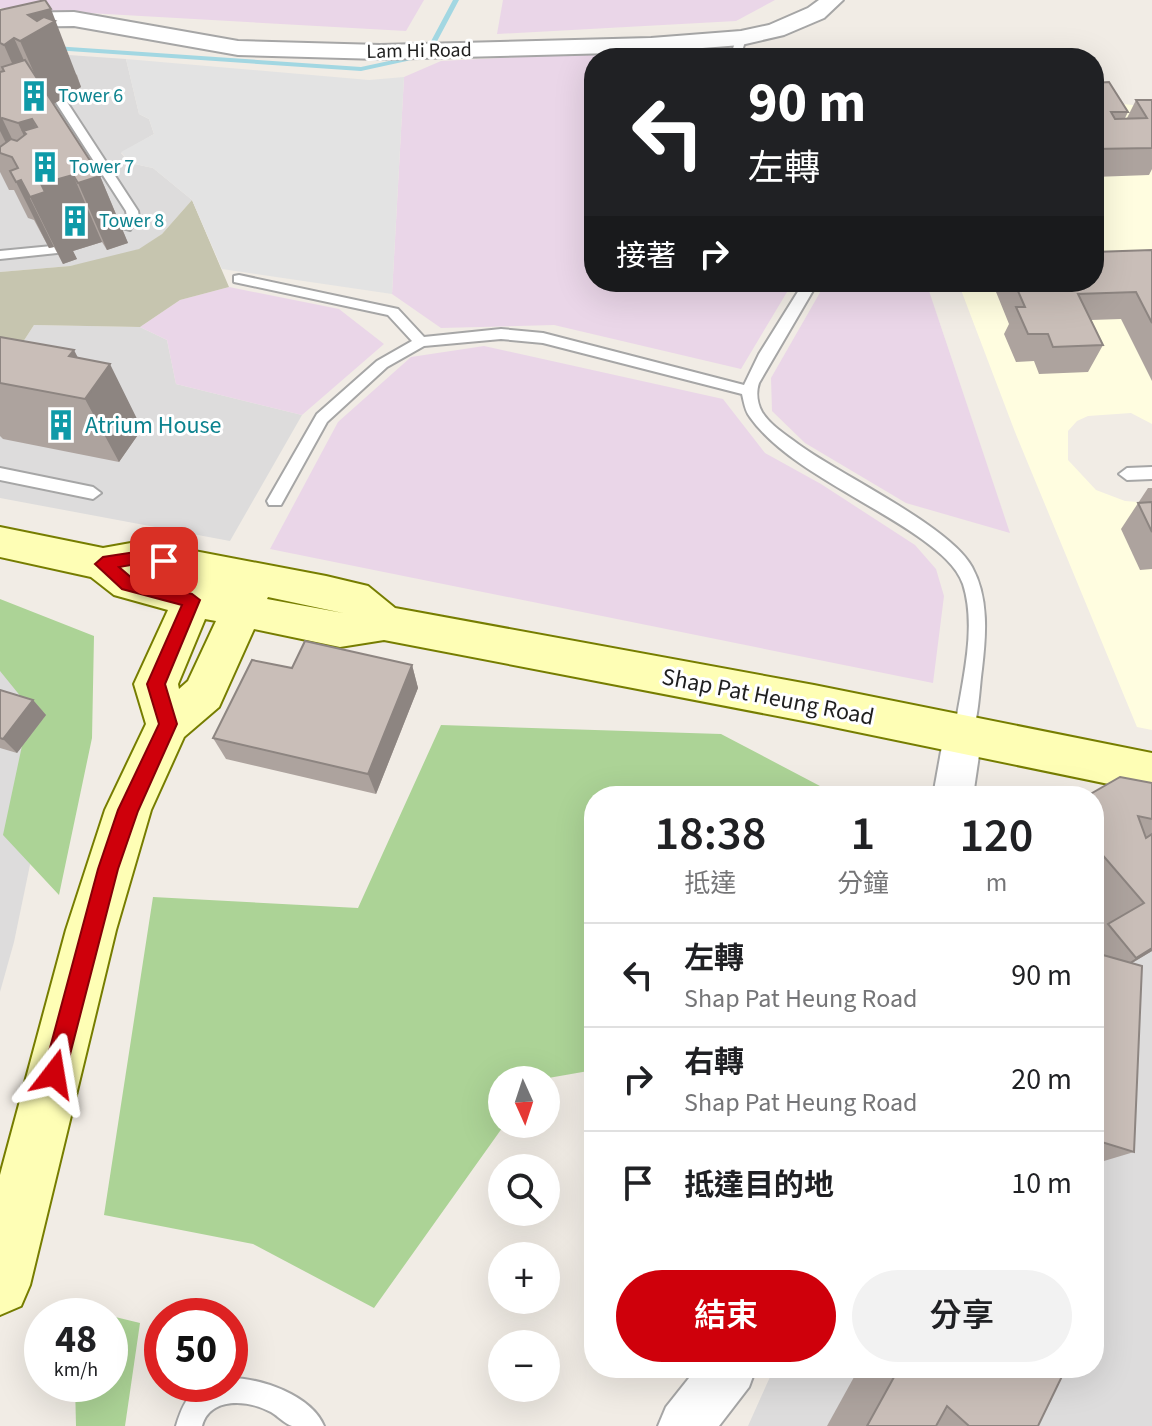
<!DOCTYPE html>
<html lang="zh-TW">
<meta charset="utf-8">
<style>
:root{--surface:#fff;--page:#f2f2f2;--text:#202124;--muted:#757577;--line:#e0e0e0;--accent:#cf000b}
body{margin:0;font-family:"Source Sans 3","Noto Sans TC",sans-serif;background:var(--page);color:var(--text);height:100vh;display:flex;flex-direction:column;font-size:30px;white-space:nowrap}
*{box-sizing:border-box;margin:0}
p{font-size:26px;color:var(--muted)}
.icon{flex:none;width:44px;height:44px;fill:none;stroke:currentColor;stroke-width:2;stroke-linecap:round;stroke-linejoin:round}
.map{position:relative;flex:1;overflow:hidden}
.sheet{position:absolute;left:584px;top:786px;width:520px;height:592px;display:flex;flex-direction:column;background:var(--surface);border-radius:32px;box-shadow:0 8px 32px #0002}
.sheet>*{flex:none}
.hud{position:absolute;left:584px;top:48px;width:520px;height:244px;border-radius:32px;box-shadow:0 8px 32px #0002;background:#202124;color:#fff;overflow:hidden}
.needle{width:52px;rotate:177deg}
.controls{position:absolute;left:488px;top:1066px;display:grid;gap:16px}
.controls a{display:grid;place-items:center;width:72px;height:72px;border-radius:50%;background:var(--surface);box-shadow:0 8px 32px #0002;font-size:40px}
.speed{position:absolute;left:24px;top:1298px;display:flex;gap:16px;font-size:40px;font-weight:700;text-align:center}
.speed>*{display:grid;place-content:center;width:104px;height:104px;border-radius:50%;background:var(--surface);box-shadow:0 8px 32px #0002;line-height:1}
.speed small{font-size:20px;font-weight:400}
.speed .limit{border:12px solid #d22;background:#fff;color:#111}
.pin{position:absolute;display:grid;place-items:center;width:68px;height:68px;color:#fff;margin:-34px;border-radius:16px;box-shadow:0 4px 12px #0006}
.me{position:absolute;width:88px;margin:-44px;rotate:14deg;stroke-linejoin:round;filter:drop-shadow(0 0 6px #0008)}
.turn{display:flex;align-items:center;gap:28px;height:168px;padding:0 32px;font-size:36px}
.turn .icon{width:104px;height:104px;stroke-width:2.5}
.turn b{display:block;font-size:56px;line-height:68px}
.then{display:flex;align-items:center;height:76px;padding:0 32px;background:#0003;gap:16px;font-size:30px}
.eta{display:flex;justify-content:space-evenly;align-items:center;height:136px;text-align:center}
.eta b{font-size:48px;font-weight:600;line-height:56px}
.primary-button{display:flex;gap:16px;margin-top:auto;padding:16px 32px}
.primary-button a{flex:1;height:92px;border-radius:48px;background:var(--accent);color:#fff;font-size:32px;font-weight:600;line-height:92px;text-align:center}
.primary-button a+a{background:var(--page);color:var(--text)}
ul{padding:0;list-style:none}
li{display:flex;align-items:center;gap:24px;height:104px;padding:0 32px;border-top:2px solid var(--line)}
li div{flex:1}
li b{display:block;font-size:30px}
li em{font-style:normal}
.map>svg:first-child{display:block}
</style>
<div class="map">
<svg width="1152" height="1426" viewBox="0 0 1152 1426">
<rect width="100%" height="100%" fill="#f1ece5"/>
<g fill="#dddcdc">
<path d="M11,51l115,8 13,55 10,5 5,15 -33,19 9,10 23,5 39,32 -30,34 -22,15 -28,9 -42,8 -70,6v-219z"/>
<path d="M34,325l106,2 27,13 9,44 126,31 -72,126 -230,-43v-131l10,-5z"/>
<path d="M0,621l76,22 -62,299 -14,50z"/>
<path d="M1094,814l58,11v601h-404l26,-58h320z"/>
</g>
<g fill="#ead6e8">
<path d="M0,0h424l-18,31 -406,-23z"/>
<path d="M503,0h272l-39,21 -239,13z"/>
<path d="M730,46l-7,12h-129v224h199l-52,87 -187,-44 -113,3 -49,-34 12,-217 37,-16z"/>
<path d="M826,282h100l84,251 -104,-30 -101,-60 -33,-32 -1,-33z"/>
<path d="M229,287l110,22 45,35 -82,71 -126,-31 -9,-44 -27,-13 40,-27z"/>
<path d="M484,346l239,53 42,54 56,31 94,61 21,24 8,27 -11,87 -663,-134 68,-127 73,-65z"/>
</g>
<path fill="#fffde0" d="M1094,101l58,6v317l-21,-11 -43,3 -11,5 -9,10v29l28,30 29,11 27,2v227l-15,-3 -122,-295 -57,-150h136z"/>
<path fill="#c6c5af" d="M192,200l37,87 -49,13 -40,27 -106,-2 -24,37 -10,5v-95l70,-6 69,-17 23,-15z"/>
<g fill="#acd396">
<path d="M0,599l94,37 -2,102 -33,157 -56,-60 27,-127 -30,-37z"/>
<path d="M441,725l280,9 118,62h-245v274l-57,10h-35v44h3l-131,184 -121,-64 -149,-29 49,-318 205,11z"/>
<path d="M74,1307l66,16 -15,103h-49l-1,-42h35v-68h-36z"/>
</g>
<path fill="#e3e3e3" d="M126,59l243,21 35,-3 -12,217 -170,-25 -30,-69 -39,-32 -23,-5 -9,-11 33,-18 -5,-15 -10,-5z"/>
<g fill="none" stroke-linecap="round" stroke-linejoin="round">
<path fill="#a2d7e2" fill-rule="evenodd" d="M453,0h6l-25,47 -18,12 -55,12 -307,-21 -3,-2 3,-2 307,21 51,-11 17,-11z"/>
<defs>
<g id="lane">
<path d="M737,36l9,2 -6,20h-10z"/>
<path d="M57,99h8l73,112 1,6 -9,13 -11,-3 8,-10 -1,-6 -71,-110z"/>
<path d="M52,246l5,1v6l-57,6v-8z"/>
<path d="M239,275l159,34 26,28 77,-8 42,4 201,52 15,-31 45,-72h14l-59,101c-3,9 -2,20 3,29 8,13 24,23 36,32 42,31 152,82 174,123 17,31 14,68 10,102 -3,21 -3,52 -13,72l-6,2 -6,-2 -3,-6c6,-47 24,-104 9,-151 -7,-19 -24,-32 -40,-44 -50,-37 -138,-73 -173,-123 -5,-6 -6,-15 -8,-23l-199,-51 -42,-4 -77,7 -37,21 -60,55 -46,83h-12l-2,-4 50,-87 60,-53 35,-20 -24,-26 -154,-33v-6z"/>
<path d="M1152,467v12l-25,1 -8,-6 8,-6z"/>
<path d="M0,468l93,19 8,6 -8,6 -93,-19z"/>
<path d="M230,1378c31,0 81,17 94,48 -9,0 -23,0 -32,0 -7,-2 -14,-10 -21,-14 -22,-12 -61,-16 -69,14h-26c10,-33 19,-42 54,-42z"/>
</g>
<g id="street">
<path d="M819,0h24l-19,18 -40,17 -43,10 -90,7 -271,7 -142,-4 -164,-29 -74,1v-14l74,-1 164,29 142,4 271,-7 90,-7 28,-6 39,-17z"/>
<path d="M963,718l14,5 5,12 -9,61h-40l11,-61 5,-12z"/>
<path d="M697,1368h59l-7,19 -30,39h-61l8,-19z"/>
</g>
<path id="secondary" d="M0,527l103,21 39,-7 184,35 42,10 27,22 419,77 338,68v40l-338,-70 -430,-83 -44,7 -86,-18 -35,78 -35,30 -33,73 -35,120 -86,355 -9,21 -21,9v-140l66,-245 39,-120 41,-86 -12,-40 34,-74 -54,-15 -23,-18 -91,-20zM268,597l75,16 -76,-14zM205,619l11,2 -28,60 -9,8 -1,-5z"/>
</defs>
<use href="#lane" stroke="#a6a6a6" stroke-width="4"/>
<use href="#street" stroke="#a6a6a6" stroke-width="4"/>
<use href="#secondary" stroke="#767d00" stroke-width="4"/>
<use href="#lane" fill="#fff" fill-rule="evenodd"/>
<use href="#street" fill="#fff" fill-rule="evenodd"/>
<use href="#secondary" fill="#fefeb5" fill-rule="evenodd"/>
</g>
<g fill="#ada39e">
<path d="M0,10l77,65 4,12 -28,17 47,72 28,67 -21,7 -5,-8 -29,9 4,8 -14,5 -9,-17 -5,1 -15,-28 -6,-2 -14,-28h-5l-9,-18z"/>
<path d="M1094,83l34,29 -3,6h2l9,-18h16v69l-3,6 -55,2z"/>
<path d="M1152,250v131l-31,-62 -30,1 12,25 -15,27 -49,2 -5,-13 -18,1 -12,-28 5,-10 -17,-42h102z"/>
<path d="M0,337l78,21 64,71 -23,33 -116,-23 -3,-3z"/>
<path d="M1148,488h4v81l-12,1 -19,-41z"/>
<path d="M412,665l6,23 -42,106 -150,-35 -13,-21 79,-70z"/>
<path d="M0,690l33,10 13,15 -29,38 -17,-5z"/>
<path d="M1152,783v168l-20,12 2,189 -40,12v-368z"/>
<path d="M859,1368h207l-28,58h-211z"/>
</g>
<g fill="#8d8581">
<path d="M51,9l30,78 -32,20 -29,-66 8,-26z"/>
<path d="M14,38l30,67 -11,6 -29,-66z"/>
<path d="M2,118l32,67 -4,6 -30,-60v-10z"/>
<path d="M32,119l27,60 14,-4 29,67 -29,9 4,8 -14,5 -33,-67 11,-13 5,-1 -28,-60z"/>
<path d="M100,176l28,67 -21,7 -29,-67z"/>
<path d="M21,180l33,67 -5,1 -33,-66z"/>
<path d="M74,350l19,37 17,-23 32,65 -23,33 -34,-63 -16,-43z"/>
<path d="M412,665l6,23 -42,106 -8,-20z"/>
<path d="M33,700l13,15 -29,38 -14,-14z"/>
<path d="M1152,948v3l-50,30v-1z"/>
</g>
<g fill="#c9beb8" stroke="#8d8581" stroke-width="2">
<path d="M45,0l6,9 -23,6 9,6 7,-4 11,4 -35,20 -6,-3 -10,7 -4,-2v-33z"/>
<path d="M25,60l75,116 -22,7 -5,-8 -32,9 4,8 -15,5 -9,-17 -5,2 -6,-11 8,-3 -6,-11 -12,-4v-6l11,-8 6,2 9,-7 -3,-3 14,-4 -5,-8 -14,4 -16,-5 -2,3v-49l4,-1 -2,-4z"/>
<path d="M1109,82l19,30h-17l4,7 32,-1 -11,-18h16v48l-58,1v-66z"/>
<path d="M1152,250v73l-16,-31 -58,2 25,51 -50,2 -5,-13h-20l-12,-27h9l-11,-25h80v-30z"/>
<path d="M0,337l74,13 -5,6 41,8 -25,35 -85,-16z"/>
<path d="M1152,502v30l-14,-29z"/>
<path d="M305,641l107,24 -44,109 -155,-36 39,-78 40,8z"/>
<path d="M0,690l33,10 -30,39 -3,-1z"/>
<path d="M1120,777l32,6v36l-14,-3 8,22 6,-4v114l-16,10 -28,-34 36,-21 -44,-51 -6,3v-59h-7z"/>
<path d="M1103,955l39,11 -8,186 -39,-12 3,-47 -4,-1v-110l8,2z"/>
<path d="M899,1368h167l-28,58h-69l-22,-20 -11,20h-69z"/>
</g>
<path fill="#cf000b" stroke="#870007" stroke-width="2" d="M142,551l28,5 2,5 -8,6 -22,-4 -23,4 14,12 59,15 8,6 -35,84 12,40 -39,87 -20,58 -53,205 -3,8 -8,3 -8,-3 -3,-8 55,-205 20,-59 41,-86 -12,-40 35,-79 -60,-16 -27,-25 8,-7z"/>
<defs>
<symbol id="building-bare" viewBox="-9 -9 18 18"><path d="M-4-6H4V6H1V3H-1V6H-4ZM-2.5-4.3h1.7v1.8h-1.7ZM.8-4.3h1.7v1.8H.8ZM-2.5-1h1.7V.8h-1.7ZM.8-1h1.7V.8H.8Z" fill="#0f9aa8" stroke="#fff" stroke-width="2.5" paint-order="stroke"/></symbol>
</defs>
<g fill-rule="evenodd">
<use href="#building-bare" x="12" y="74" width="44" height="44"/>
<use href="#building-bare" x="23" y="145" width="44" height="44"/>
<use href="#building-bare" x="53" y="199" width="44" height="44"/>
<use href="#building-bare" x="39" y="403" width="44" height="44"/>
</g>
<g text-anchor="middle" dominant-baseline="central" stroke-width="6" stroke-linejoin="round" paint-order="stroke">
<g font-size="20" fill="#1f1f1f" stroke="#fff">
<text transform="translate(419 51) rotate(-1)">Lam Hi Road</text>
</g>
<g font-size="20" fill="#0d838f" stroke="#fff" text-anchor="start">
<text x="58" y="96">Tower 6</text>
<text x="69" y="167">Tower 7</text>
<text x="99" y="221">Tower 8</text>
</g>
<g font-size="24" fill="#0d838f" stroke="#fff" text-anchor="start">
<text x="85" y="425">Atrium House</text>
</g>
<g font-size="24" fill="#1f1f1f" stroke="#fff">
<text transform="translate(768 697) rotate(11)">Shap Pat Heung Road</text>
</g>
</g>
</svg>
<div class="controls">
<a><svg class="needle" viewBox="-14 -14 28 28"><path d="M0-13l5 13h-10z" fill="#e53935"/><path d="M0 13l5-13h-10z" fill="#757577"/></svg></a>
<a><svg class="icon" aria-label="search" viewBox="0 0 24 24"><circle cx="10" cy="10" r="6"/><path d="M15 15l6 6"/></svg></a>
<a>+</a>
<a>−</a>
</div>
<div class="speed"><div>48<small>km/h</small></div><div class="limit">50</div></div>
<div class="pin" style="left:164px;top:561px;background:#d93025"><svg class="icon" aria-label="arrive" viewBox="0 0 24 24"><path d="M6 21V4h12l-3 4 3 4H6"/></svg></div>
<svg class="me" style="left:54px;top:1074px" viewBox="-20 -20 40 40"><path d="M0-17L14 15 0 8-14 15z" fill="#cf000b" stroke="#fff" stroke-width="4"/></svg>
<div class="hud">
<div class="turn"><svg class="icon" aria-label="left" viewBox="0 0 24 24"><path d="M17 20v-9H6M10 6l-5 5 5 5"/></svg><div><b>90 m</b>左轉</div></div>
<div class="then">接著<svg class="icon" aria-label="right" viewBox="0 0 24 24"><path d="M7 20v-9h11M14 6l5 5-5 5"/></svg></div>
</div>
<section class="sheet">
<div class="eta">
<div><b>18:38</b><p>抵達</p></div>
<div><b>1</b><p>分鐘</p></div>
<div><b>120</b><p>m</p></div>
</div>
<ul>
<li><svg class="icon" aria-label="left" viewBox="0 0 24 24"><path d="M17 20v-9H6M10 6l-5 5 5 5"/></svg><div><b>左轉</b><p>Shap Pat Heung Road</p></div><em>90 m</em></li>
<li><svg class="icon" aria-label="right" viewBox="0 0 24 24"><path d="M7 20v-9h11M14 6l5 5-5 5"/></svg><div><b>右轉</b><p>Shap Pat Heung Road</p></div><em>20 m</em></li>
<li><svg class="icon" aria-label="arrive" viewBox="0 0 24 24"><path d="M6 21V4h12l-3 4 3 4H6"/></svg><div><b>抵達目的地</b></div><em>10 m</em></li>
</ul>
<div class="primary-button"><a>結束</a><a>分享</a></div>
</section>
</div>
